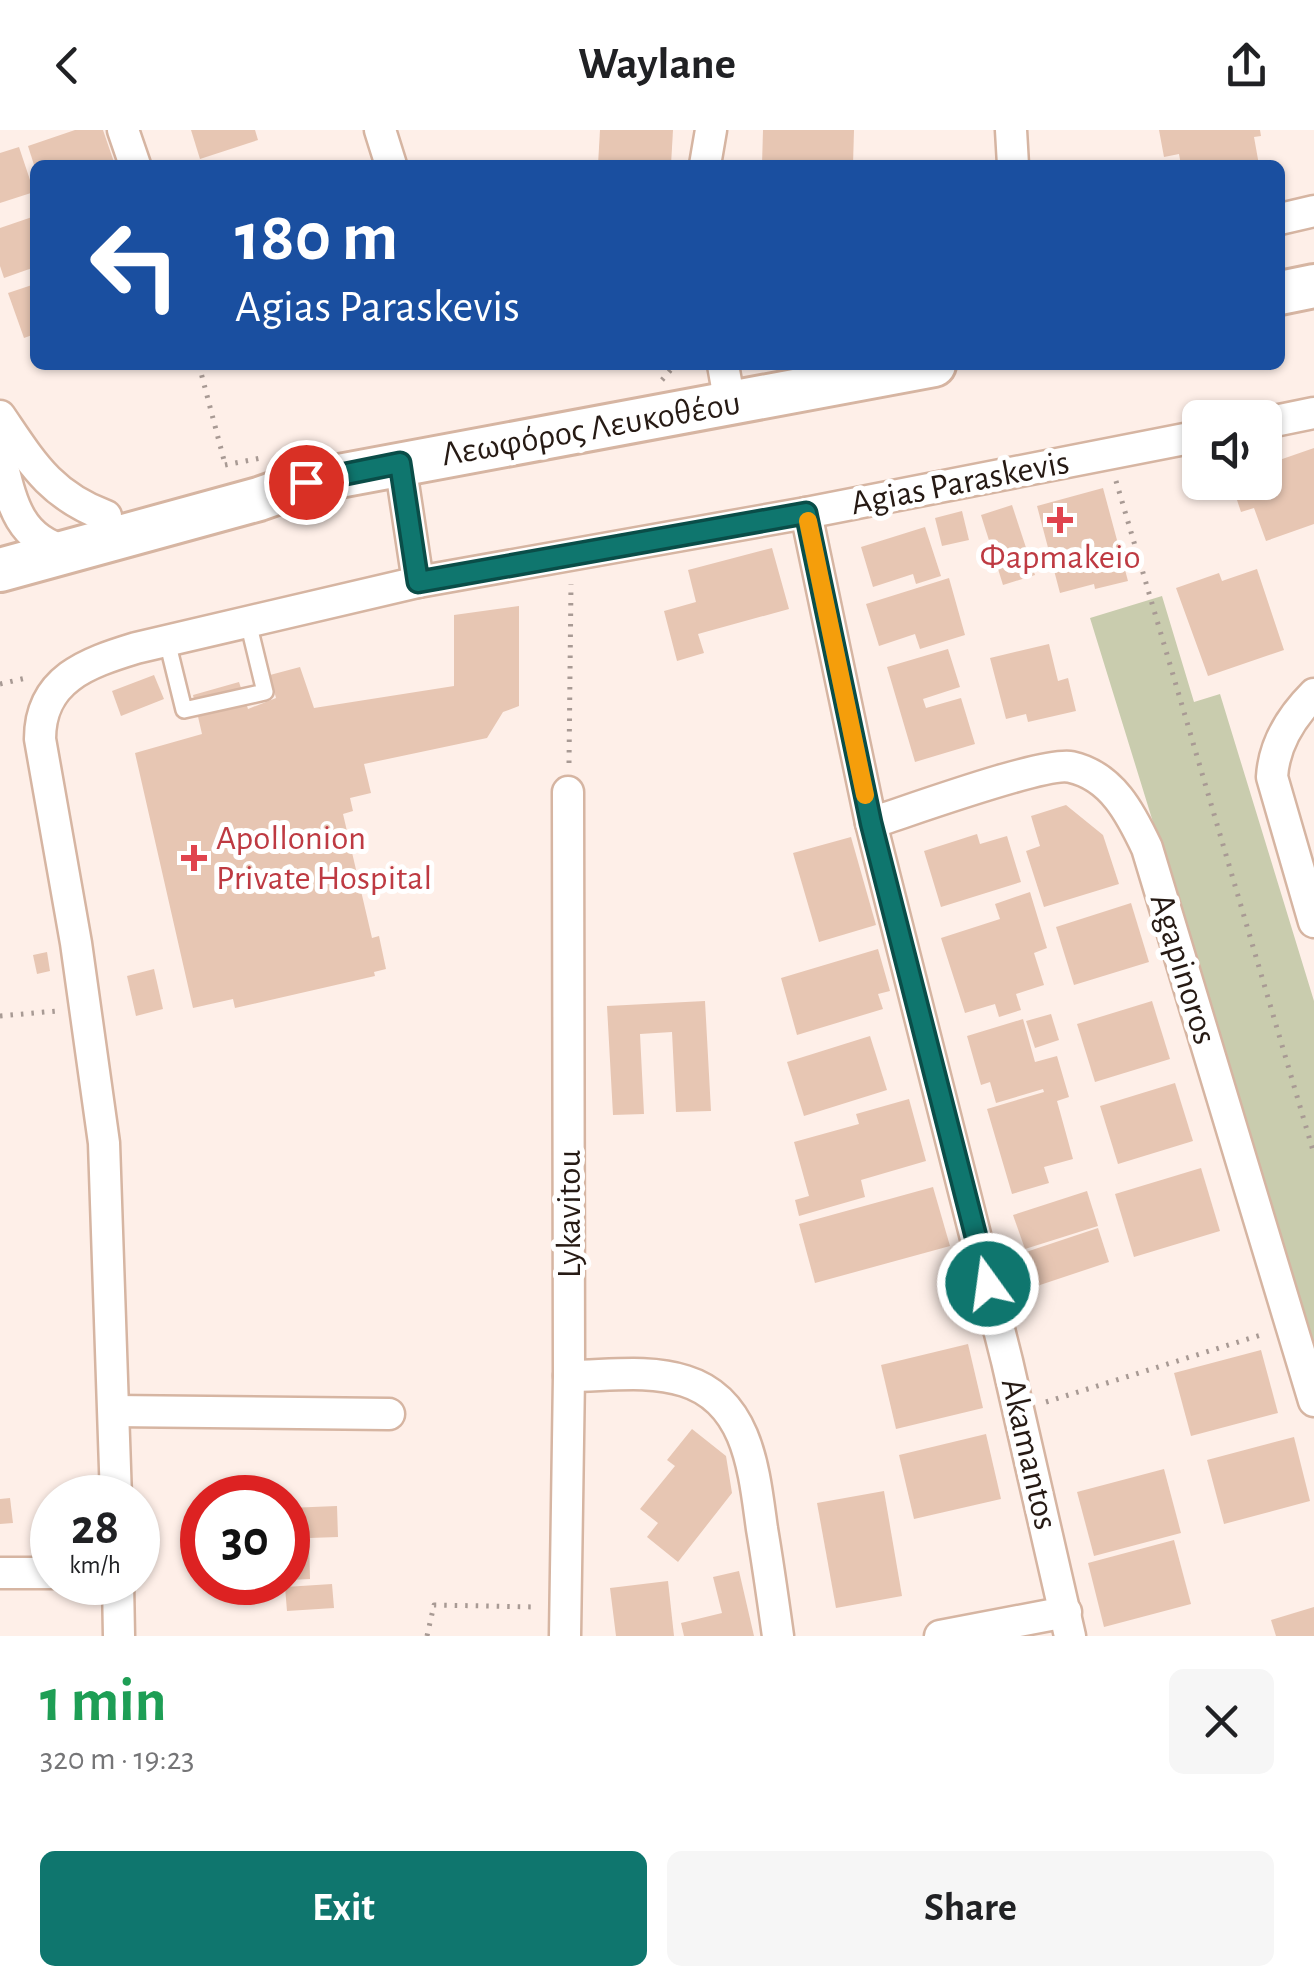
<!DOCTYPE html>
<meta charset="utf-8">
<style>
:root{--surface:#fff;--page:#f6f6f6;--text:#202124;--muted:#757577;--accent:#0f766e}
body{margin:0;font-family:"Alegreya Sans",sans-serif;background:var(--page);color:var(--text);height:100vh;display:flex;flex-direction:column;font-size:38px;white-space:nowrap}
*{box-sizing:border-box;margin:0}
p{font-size:32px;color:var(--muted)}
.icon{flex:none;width:55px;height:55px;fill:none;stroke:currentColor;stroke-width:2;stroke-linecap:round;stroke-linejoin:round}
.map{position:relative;height:1506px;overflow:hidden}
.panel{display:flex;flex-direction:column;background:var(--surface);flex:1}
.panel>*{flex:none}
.hud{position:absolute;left:30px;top:30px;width:1255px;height:210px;border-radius:15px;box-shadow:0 2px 8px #0004;background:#1a4fa0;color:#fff;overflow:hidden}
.controls{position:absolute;left:1182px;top:270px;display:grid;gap:20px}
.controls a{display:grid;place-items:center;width:100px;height:100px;border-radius:15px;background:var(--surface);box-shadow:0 2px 8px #0004;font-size:50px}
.speed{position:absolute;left:30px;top:1345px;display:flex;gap:20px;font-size:50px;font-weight:700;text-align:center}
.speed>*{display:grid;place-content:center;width:130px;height:130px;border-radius:50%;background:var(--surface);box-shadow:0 2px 8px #0004;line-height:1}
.speed small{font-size:25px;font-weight:400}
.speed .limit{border:15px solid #d22;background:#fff;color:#111}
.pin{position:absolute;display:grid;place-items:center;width:85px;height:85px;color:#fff;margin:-42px;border:5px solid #fff;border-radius:50%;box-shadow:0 2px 10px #0007}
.me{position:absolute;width:110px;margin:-55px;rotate:346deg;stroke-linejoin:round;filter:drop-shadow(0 0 8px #0008)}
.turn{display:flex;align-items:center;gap:35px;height:210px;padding:0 40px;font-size:45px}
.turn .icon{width:130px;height:130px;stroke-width:2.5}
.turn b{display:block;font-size:70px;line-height:85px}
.round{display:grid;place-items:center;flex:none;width:105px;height:105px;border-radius:15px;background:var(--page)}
.overview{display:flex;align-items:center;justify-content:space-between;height:170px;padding:0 40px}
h1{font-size:60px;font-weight:600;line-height:75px;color:#1e9e55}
.action{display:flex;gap:20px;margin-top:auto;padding:20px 40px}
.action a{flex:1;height:115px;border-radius:15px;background:var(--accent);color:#fff;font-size:40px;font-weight:600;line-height:115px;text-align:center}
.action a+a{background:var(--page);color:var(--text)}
header{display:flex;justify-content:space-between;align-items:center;height:130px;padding:0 40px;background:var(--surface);font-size:45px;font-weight:600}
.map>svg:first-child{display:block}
</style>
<header><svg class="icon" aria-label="back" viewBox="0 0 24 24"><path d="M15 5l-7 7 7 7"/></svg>Waylane<svg class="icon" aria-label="share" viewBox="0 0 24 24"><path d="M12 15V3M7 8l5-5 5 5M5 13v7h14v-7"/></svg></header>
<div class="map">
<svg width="1314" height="1506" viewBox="0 0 1314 1506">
<rect width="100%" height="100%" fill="#feefe8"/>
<path fill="#c9ccae" d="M1162,466l32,106 26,-8 94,307v343l-224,-726z"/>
<g fill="#e7c6b3">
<path d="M75,0h28l12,35h-81l-6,-19z"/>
<path d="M191,0h64l3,10 -58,19z"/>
<path d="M600,0h73l-2,35h-73z"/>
<path d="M763,0h91l-1,35h-91z"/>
<path d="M1159,0h101l1,6 -7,1 5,28h-78l-2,-11 -15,3z"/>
<path d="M19,17l15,45 -34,11v-50z"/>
<path d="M35,86v51l-31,11 -4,-12v-38z"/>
<path d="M35,154v50l-11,4 -16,-45z"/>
<path d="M1314,318v76l-48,17 -12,-33 -13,4 -10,-30h34v-17z"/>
<path d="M1103,358l25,93 -33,8 -1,-5 -34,9 -23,-87z"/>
<path d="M1012,375l23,70 -32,10 -22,-70z"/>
<path d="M962,381l7,29 -27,6 -7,-28z"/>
<path d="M925,397l16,49 -25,8 -3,-10 -40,13 -12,-40z"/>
<path d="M772,418l17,61 -91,25 6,19 -27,8 -13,-50 32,-9 -8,-32z"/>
<path d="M1257,439l27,81 -76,26 -32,-88 43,-15 3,8z"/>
<path d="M949,448l16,57 -45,14 -5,-15 -36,12 -13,-42z"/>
<path d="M519,476v100l-16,6 -16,26 -123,26 7,29 -21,5 3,13 -10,3 29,124 7,-2 7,33 -12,3 1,4 -140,32 -2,-9 -40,9 -58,-255 67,-19 -9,-39 46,-13 9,27 28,-11 -6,-23 30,-8 14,41 140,-22v-71z"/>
<path d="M1049,514l9,37 10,-3 8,33 -48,11 -2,-8 -20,5 -16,-61z"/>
<path d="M948,519l12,38 -37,12 3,9 35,-10 14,46 -60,18 -28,-95z"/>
<path d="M154,545l10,24 -43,17 -9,-25z"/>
<path d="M1066,675l37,30 16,49 -75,23 -18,-56 14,-5 -9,-30z"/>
<path d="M977,704l3,10 27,-8 14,46 -80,25 -17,-56z"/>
<path d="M851,707l25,88 -57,17 -26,-89z"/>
<path d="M1030,762l17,56 -13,5 10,32 -28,9 5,16 -22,7 -4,-13 -30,9 -24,-75 59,-19 -5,-15z"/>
<path d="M1131,773l18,59 -75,23 -18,-58z"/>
<path d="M878,819l12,42 -12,3 5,15 -86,26 -16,-57z"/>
<path d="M47,822l3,19 -13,3 -4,-19z"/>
<path d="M154,839l9,40 -27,7 -9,-40z"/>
<path d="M705,871l6,110 -35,1 -4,-80 -32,2 4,80 -31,1 -6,-109z"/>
<path d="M1152,871l18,58 -75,23 -18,-58z"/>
<path d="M1051,884l8,26 -24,8 -9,-27z"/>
<path d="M1023,889l12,43 22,-6 12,41 -12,4 16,58 -29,8 5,16 -37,11 -25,-85 57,-17 -1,-3 -47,14 -6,-21 -9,3 -14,-49z"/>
<path d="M870,906l17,54 -83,26 -17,-54z"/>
<path d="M1175,953l18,58 -75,23 -18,-58z"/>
<path d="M909,969l17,62 -65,19 4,17 -66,19 -4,-16 14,-4 -15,-54 65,-18 -3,-10z"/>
<path d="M1201,1038l19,63 -86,26 -19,-63z"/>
<path d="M933,1057l17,59 -135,37 -16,-59z"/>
<path d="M1087,1061l11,35 -73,23 -12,-34z"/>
<path d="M1098,1098l11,34 -75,25 -11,-34z"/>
<path d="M968,1214l15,64 -87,21 -15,-64z"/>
<path d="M1261,1220l17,63 -87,23 -17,-63z"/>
<path d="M692,1299l34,27 6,37 -54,69 -31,-25 11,-14 -18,-14 35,-43 -8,-6z"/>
<path d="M986,1304l15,65 -87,20 -15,-64z"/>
<path d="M1294,1307l16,64 -86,23 -17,-64z"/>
<path d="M1164,1339l17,64 -87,23 -17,-64z"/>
<path d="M884,1361l18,105 -66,12 -19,-105z"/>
<path d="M10,1368l3,25 -13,1v-25z"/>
<path d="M337,1376l1,31 -29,1 1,41 -22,1v-72z"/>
<path d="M1174,1410l17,64 -87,23 -16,-64z"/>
<path d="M739,1441l15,65h-70l-3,-13 41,-10 -9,-36z"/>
<path d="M668,1451l6,55h-58l-6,-48z"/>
<path d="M332,1454l2,24 -47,3 -2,-24z"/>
<path d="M1314,1477v29h-38l-5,-16z"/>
</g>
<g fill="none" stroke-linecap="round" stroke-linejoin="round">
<defs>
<path id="service" d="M167,511l17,69 81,-18 -17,-70"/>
<g id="minor">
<path d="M123,0l12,35"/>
<path d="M380,0l11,35"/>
<path d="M1011,0l2,35"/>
<path d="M705,35l6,-35"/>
<path d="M1280,89l34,-8"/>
<path d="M723,235l7,39"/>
<path d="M0,286c32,47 50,79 106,100"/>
<path d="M1265,293l49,-10"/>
<path d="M0,325c11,44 17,84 66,96"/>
<path d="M400,333l18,119"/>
<path d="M806,383l65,310 136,538 63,275"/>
<path d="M1314,564c-23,23 -40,50 -42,83l42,145"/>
<path d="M871,693c35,-11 174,-62 200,-56 41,9 60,47 76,81l167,553"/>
<path d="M569,1246c37,0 80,-7 116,5 64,20 69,91 77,148 6,35 11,71 16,107"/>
<path d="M114,1281l275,3"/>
<path d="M116,1368l-12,-355 -28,-200 -36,-204c0,-60 47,-76 96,-91l282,-66 388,-69 394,-77"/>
<path d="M0,1443h52"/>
<path d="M118,1452l1,54"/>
<path d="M565,1506l4,-260 -1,-584"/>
<path d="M940,1506l126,-24"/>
</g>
<g id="secondary">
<path d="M1280,163l34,-7"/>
<path d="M0,440l259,-71 48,-17 627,-117"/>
</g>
</defs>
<use href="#service" stroke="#d6b5a2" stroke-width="20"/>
<use href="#minor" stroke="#d6b5a2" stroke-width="35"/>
<use href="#secondary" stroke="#d6b5a2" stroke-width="48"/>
<g stroke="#a89a94" stroke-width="5" stroke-dasharray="2.5 8" stroke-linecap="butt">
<path d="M199,235l26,99"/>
<path d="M662,250l13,-15"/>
<path d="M225,335l36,-7"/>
<path d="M1116,351l198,673"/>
<path d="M0,554l26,-6"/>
<path d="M569,633l2,-179"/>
<path d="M0,886l57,-5"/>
<path d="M1046,1272l218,-68"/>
<path d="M427,1506l7,-31 103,2"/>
</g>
<use href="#service" stroke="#fff" stroke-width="15"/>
<use href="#minor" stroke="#fff" stroke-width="30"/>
<use href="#secondary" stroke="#fff" stroke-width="42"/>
</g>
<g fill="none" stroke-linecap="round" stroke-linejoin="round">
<defs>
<path id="route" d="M306,352l94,-19 18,119 388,-69 65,310 117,461"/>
</defs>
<use href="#route" stroke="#0a4d48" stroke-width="25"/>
<use href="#route" stroke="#0f766e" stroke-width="18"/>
<path stroke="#f59e0b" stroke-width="18" d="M808,391l57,274"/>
</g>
<g fill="#e0444e" stroke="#fff" stroke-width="4">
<path d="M1055 375h10v10h10v10h-10v10h-10v-10h-10v-10h10z"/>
<path d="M189 713h10v10h10v10h-10v10h-10v-10h-10v-10h10z"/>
</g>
<g text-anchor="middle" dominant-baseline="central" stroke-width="10" stroke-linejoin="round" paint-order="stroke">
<g font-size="35" fill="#261a14" stroke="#fff">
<text transform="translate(591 299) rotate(-10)">Λεωφόρος Λευκοθέου</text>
<text transform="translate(960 353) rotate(-11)">Agias Paraskevis</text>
<text transform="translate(1183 839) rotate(73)">Agapinoros</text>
<text transform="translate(569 1084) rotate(-90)">Lykavitou</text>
<text transform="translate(1029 1324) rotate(77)">Akamantos</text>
</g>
<g font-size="35" fill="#be3a42" stroke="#fff">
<text x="1060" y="427">Φapmakeio</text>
<text x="216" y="708" text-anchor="start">Apollonion<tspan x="216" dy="40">Private Hospital</tspan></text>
</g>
</g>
</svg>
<div class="controls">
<a><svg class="icon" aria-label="sound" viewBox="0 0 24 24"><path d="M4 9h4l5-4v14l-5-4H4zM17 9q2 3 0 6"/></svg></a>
</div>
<div class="speed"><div>28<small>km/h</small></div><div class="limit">30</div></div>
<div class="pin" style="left:306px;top:352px;background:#d93025"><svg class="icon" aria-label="arrive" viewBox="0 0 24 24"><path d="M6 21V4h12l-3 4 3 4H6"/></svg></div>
<svg class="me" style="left:988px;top:1154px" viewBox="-20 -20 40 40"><circle r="17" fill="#0f766e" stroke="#fff" stroke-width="3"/><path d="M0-11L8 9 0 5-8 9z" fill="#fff"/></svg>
<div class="hud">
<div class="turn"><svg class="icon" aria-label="left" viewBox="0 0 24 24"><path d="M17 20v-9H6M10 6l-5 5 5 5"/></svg><div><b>180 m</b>Agias Paraskevis</div></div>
</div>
</div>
<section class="panel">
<div class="overview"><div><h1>1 min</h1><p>320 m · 19:23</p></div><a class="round"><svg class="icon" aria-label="close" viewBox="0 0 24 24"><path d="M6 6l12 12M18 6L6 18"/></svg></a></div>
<div class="action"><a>Exit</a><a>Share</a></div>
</section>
